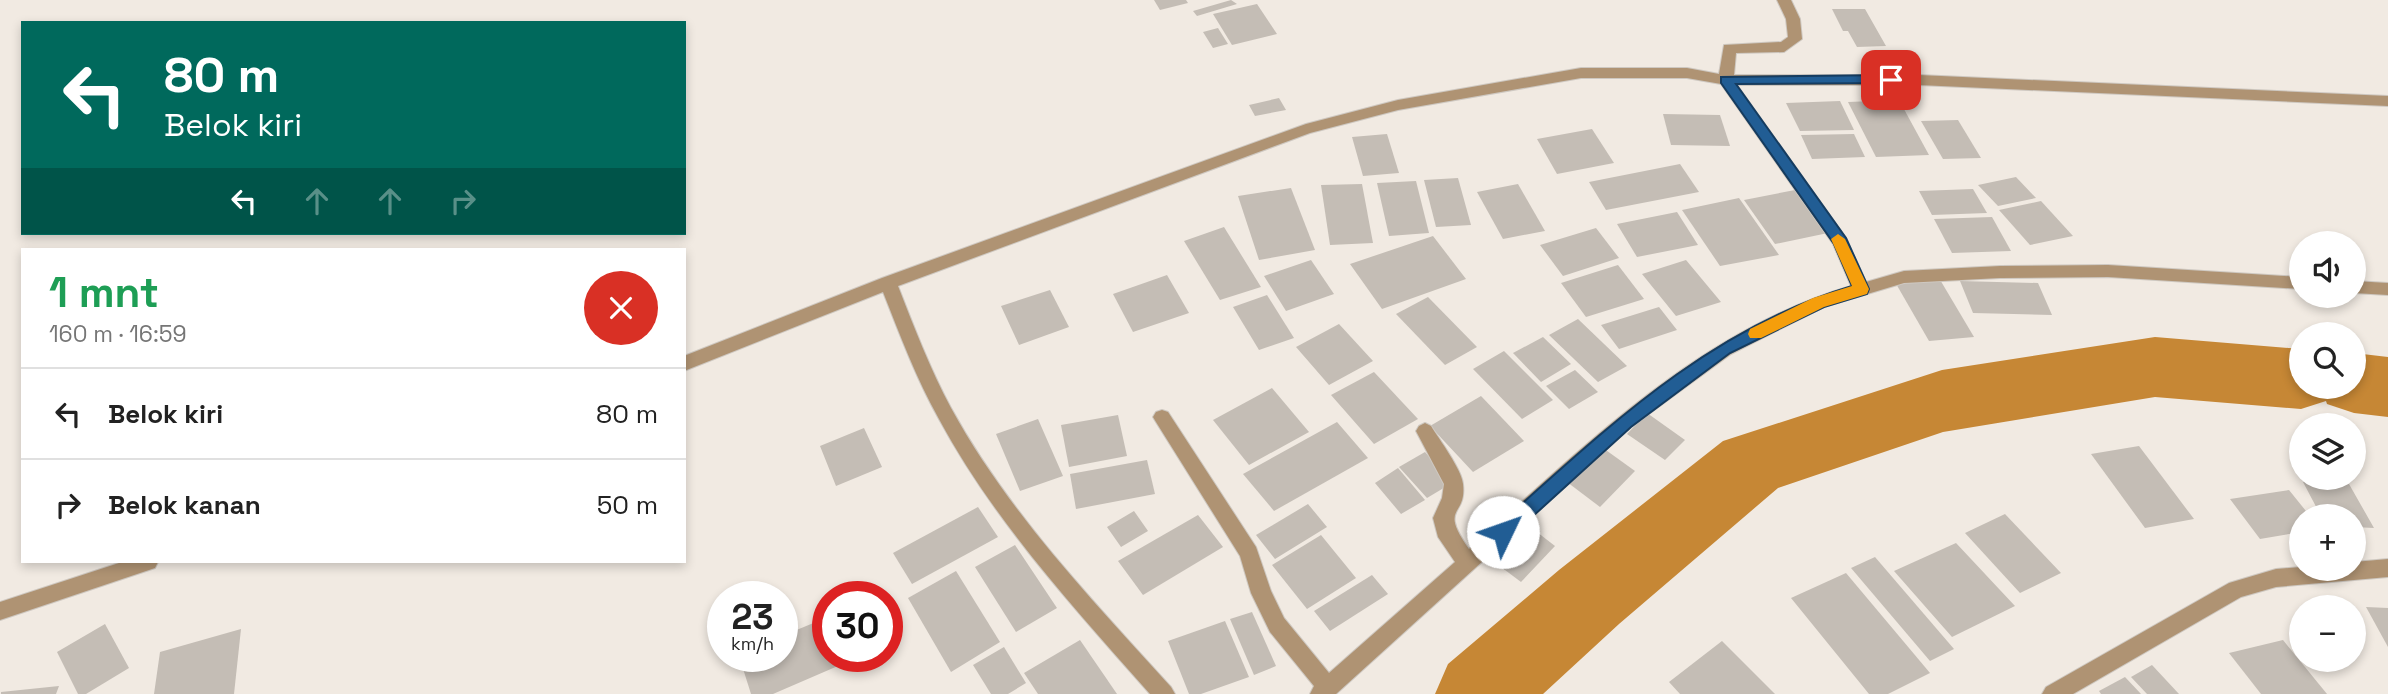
<!DOCTYPE html>
<html lang="id">
<meta charset="utf-8">
<style>
:root{--surface:#fff;--page:#f6f6f6;--text:#222;--muted:#767676;--line:#e0e0e0}
body{margin:0;font-family:"Space Grotesk",sans-serif;background:var(--page);color:var(--text);height:100vh;display:flex;flex-direction:column;font-size:26px;white-space:nowrap}
*{box-sizing:border-box;margin:0}
p{font-size:23px;color:var(--muted)}
.icon{flex:none;width:38px;height:38px;fill:none;stroke:currentColor;stroke-width:2;stroke-linecap:round;stroke-linejoin:round}
.map{position:relative;flex:1;overflow:hidden}
.details{position:absolute;left:21px;top:248px;width:665px;height:315px;display:flex;flex-direction:column;background:var(--surface);border-radius:0px;box-shadow:0 4px 10px #0003}
.details>*{flex:none}
.banner{position:absolute;left:21px;top:21px;width:665px;height:214px;border-radius:0px;box-shadow:0 4px 10px #0003;background:#00695c;color:#fff;overflow:hidden}
.buttons{position:absolute;left:2289px;top:231px;display:grid;gap:14px}
.buttons a{display:grid;place-items:center;width:77px;height:77px;border-radius:50%;background:var(--surface);box-shadow:0 4px 10px #0003;font-size:35px}
.speed{position:absolute;left:707px;top:581px;display:flex;gap:14px;font-size:35px;font-weight:700;text-align:center}
.speed>*{display:grid;place-content:center;width:91px;height:91px;border-radius:50%;background:var(--surface);box-shadow:0 4px 10px #0003;line-height:1}
.speed small{font-size:18px;font-weight:400}
.speed .limit{border:10px solid #d22;background:#fff;color:#111}
.pin{position:absolute;display:grid;place-items:center;width:60px;height:60px;color:#fff;margin:-30px;border-radius:14px;box-shadow:0 4px 10px #0006}
.me{position:absolute;width:77px;margin:-38px;rotate:48deg;stroke-linejoin:round;filter:drop-shadow(0 0 5px #0008)}
.turn{display:flex;align-items:center;gap:24px;height:147px;padding:0 28px;font-size:32px}
.turn .icon{width:91px;height:91px;stroke-width:2.5}
.turn b{display:block;font-size:49px;line-height:60px}
.lanes{display:flex;align-items:center;height:66px;padding:0 28px;background:#0003;justify-content:center;gap:35px;direction:ltr}
.lanes .off{opacity:.35}
.round{display:grid;place-items:center;flex:none;width:74px;height:74px;border-radius:37px;background:var(--page)}
.headline{display:flex;align-items:center;justify-content:space-between;height:119px;padding:0 28px}
h1{font-size:42px;font-weight:800;line-height:52px;color:#1e9e55}
ul{padding:0;list-style:none}
li{display:flex;align-items:center;gap:21px;height:91px;padding:0 28px;border-top:2px solid var(--line)}
li div{flex:1}
li b{display:block;font-size:26px}
li em{font-style:normal}
.map>svg:first-child{display:block}
</style>
<div class="map">
<svg width="2388" height="694" viewBox="0 0 2388 694">
<rect width="100%" height="100%" fill="#f1eae2"/>
<g fill="none" stroke-linecap="round" stroke-linejoin="round">
<path fill="#c68735" fill-rule="evenodd" d="M2155,337l146,12v38h53v-34l34,4v60l-34,-4 -27,-9 -1,-3 -25,8 -146,-12 -212,35 -165,56 -159,136 -76,70h-108l13,-30 111,-94 164,-129 219,-71z"/>
</g>
<g fill="#c4bdb5">
<path d="M1154,0h32l2,3 -28,7z"/>
<path d="M1231,0l6,4 -40,12 -4,-5z"/>
<path d="M1257,4l20,30 -45,11 -19,-31z"/>
<path d="M1832,9h33l21,37 -29,1 -9,-16h-5z"/>
<path d="M1218,28l10,16 -15,4 -10,-16z"/>
<path d="M1279,98l7,12 -31,6 -6,-11z"/>
<path d="M1899,100l30,55 -53,2 -28,-55z"/>
<path d="M1840,101l14,29 -54,1 -14,-28z"/>
<path d="M1663,114l57,1 10,31 -59,-1z"/>
<path d="M1958,120l23,38 -38,1 -22,-38z"/>
<path d="M1592,129l22,34 -57,11 -20,-35z"/>
<path d="M1387,134l12,39 -36,3 -11,-39z"/>
<path d="M1854,134l11,23 -53,2 -11,-24z"/>
<path d="M1680,164l19,28 -93,18 -17,-28z"/>
<path d="M2016,177l20,21 -38,8 -20,-21z"/>
<path d="M1458,178l13,47 -35,2 -12,-47z"/>
<path d="M1416,181l13,52 -40,3 -12,-53z"/>
<path d="M1362,184l11,59 -43,2 -9,-60z"/>
<path d="M1518,184l27,47 -42,8 -26,-47z"/>
<path d="M1291,188l24,62 -56,10 -21,-64z"/>
<path d="M1973,189l14,24 -55,2 -13,-24z"/>
<path d="M1795,190l33,43 -53,11 -31,-44z"/>
<path d="M1739,198l40,57 -59,11 -38,-56z"/>
<path d="M2041,201l32,35 -43,9 -31,-35z"/>
<path d="M1677,212l21,33 -61,12 -20,-33z"/>
<path d="M1992,217l19,34 -59,2 -18,-34z"/>
<path d="M1224,227l37,60 -41,13 -36,-59z"/>
<path d="M1596,228l23,30 -56,18 -23,-31z"/>
<path d="M1433,236l33,43 -84,30 -32,-45z"/>
<path d="M1311,260l23,34 -48,17 -22,-35z"/>
<path d="M1686,260l35,42 -45,14 -34,-42z"/>
<path d="M1618,265l26,34 -58,18 -25,-34z"/>
<path d="M1167,275l22,38 -56,19 -20,-38z"/>
<path d="M1939,278l35,59 -45,4 -34,-59z"/>
<path d="M1960,281l78,2 14,32 -79,-2z"/>
<path d="M1050,290l19,37 -50,18 -18,-39z"/>
<path d="M1267,295l27,43 -35,12 -26,-43z"/>
<path d="M1428,297l49,50 -32,18 -49,-51z"/>
<path d="M1659,307l18,23 -58,19 -18,-24z"/>
<path d="M1578,319l49,47 -29,16 -49,-47z"/>
<path d="M1339,324l34,37 -44,24 -33,-38z"/>
<path d="M1543,337l28,27 -30,18 -28,-29z"/>
<path d="M1504,351l49,49 -31,19 -49,-50z"/>
<path d="M1575,370l23,22 -29,17 -23,-23z"/>
<path d="M1374,372l44,47 -44,25 -43,-49z"/>
<path d="M1272,388l37,44 -60,33 -36,-45z"/>
<path d="M1481,396l43,45 -51,31 -43,-46z"/>
<path d="M1647,413l38,27 -20,20 -38,-26z"/>
<path d="M1118,415l9,41 -58,11 -8,-42z"/>
<path d="M1038,419l25,57 -43,15 -24,-57z"/>
<path d="M1337,422l31,36 -94,53 -31,-37z"/>
<path d="M864,428l18,39 -46,19 -16,-40z"/>
<path d="M2139,446l55,73 -49,9 -54,-74z"/>
<path d="M1603,448l32,23 -35,36 -33,-25z"/>
<path d="M1425,452l27,31 -25,15 -28,-31z"/>
<path d="M1147,460l8,34 -79,15 -6,-35z"/>
<path d="M1398,468l27,32 -24,14 -26,-31z"/>
<path d="M2303,482l46,2 25,44 -20,-1v-11h-33z"/>
<path d="M2289,490l21,26h-9v16l-41,7 -30,-40z"/>
<path d="M1308,504l19,23 -52,32 -19,-24z"/>
<path d="M978,507l20,30 -86,47 -19,-31z"/>
<path d="M1134,511l14,20 -27,16 -14,-20z"/>
<path d="M2005,514l56,59 -41,20 -55,-60z"/>
<path d="M1198,515l25,32 -80,48 -25,-34z"/>
<path d="M1520,519l35,27 -34,36 -36,-27z"/>
<path d="M1321,535l35,43 -49,31 -35,-44z"/>
<path d="M1956,543l59,63 -63,31 -58,-66z"/>
<path d="M1015,545l42,63 -41,24 -41,-65z"/>
<path d="M1875,557l79,92 -24,12 -79,-93z"/>
<path d="M956,571l44,71 -49,30 -43,-74z"/>
<path d="M1846,573l84,100 -42,21h-19l-78,-96z"/>
<path d="M1372,575l16,19 -58,37 -16,-20z"/>
<path d="M2366,607l22,1v39z"/>
<path d="M1252,612l24,54 -22,9 -24,-56z"/>
<path d="M828,617v39h33l-88,38h-22l-12,-38h43v-20z"/>
<path d="M1225,621l24,56 -48,17h-12l-21,-53z"/>
<path d="M105,624l24,44 -43,26h-8l-21,-42z"/>
<path d="M241,629l-7,65h-80l6,-42z"/>
<path d="M1080,640l37,54h-79l-14,-21z"/>
<path d="M2283,640l44,54h-66l-32,-41z"/>
<path d="M1722,641l53,53h-95l-11,-12z"/>
<path d="M1004,647l22,36 -18,11h-17l-18,-29z"/>
<path d="M2152,665l27,29h-32l-16,-17z"/>
<path d="M2125,677l16,17h-40l-2,-3z"/>
<path d="M59,686l-3,8h-55v-2z"/>
</g>
<g fill="none" stroke-linecap="round" stroke-linejoin="round">
<defs>
<g id="minor">
<path d="M1777,0h14l9,19 2,20 -18,13 -48,1 -2,22h185l469,21v10l-469,-21h-182l109,153 20,44 38,-11 96,-5 108,-1 193,12v12l-193,-12 -108,1 -96,5 -80,24 -93,47 -100,73 -295,267h-26l4,-8 -44,-54 -19,-39 -11,-37 -84,-134 -3,-5 3,-5 6,-2 6,2 88,135 15,44 13,27 45,55 126,-111 -17,-25 -5,-19 9,-20 2,-14 -28,-53 3,-5 6,-3 6,3c8,13 31,44 32,58 4,34 -25,21 6,65 115,-102 230,-219 382,-263l-18,-42 -112,-160 -34,-6h-106l-183,32 -88,23 -412,153c16,41 32,83 53,122 57,104 141,192 220,279l4,7h-25c-76,-86 -156,-173 -211,-275 -23,-41 -39,-84 -56,-127l-199,79v-15l198,-78 424,-154 92,-24 183,-32h106l32,6 5,-29 57,-3 7,-5 -2,-18z"/>
<path d="M2354,281l34,2v12l-34,-2z"/>
<path d="M122,562h36l-3,6 -155,52v-18z"/>
</g>
<path id="tertiary" d="M2388,559v18l-112,10 -35,10 -168,97h-31l4,-7 183,-104 47,-14 25,-2 53,2v-7z"/>
</defs>
<use href="#minor" stroke="#cec8c1" stroke-width="2"/>
<use href="#tertiary" stroke="#cec8c1" stroke-width="2"/>
<use href="#minor" fill="#af9373" fill-rule="evenodd"/>
<use href="#tertiary" fill="#af9373" fill-rule="evenodd"/>
</g>
<path fill="#215d94" stroke="#153c60" stroke-width="2" d="M1891,75l5,2v6l-160,1 110,154 23,51 -2,5 -43,13 -94,46 -99,74 -121,110 -7,3 -6,-3 -2,-5 2,-6c109,-97 211,-197 355,-240l-18,-42 -113,-161v-6z"/>
<path fill="#f59e0b" d="M1838,234l7,5 24,50 -2,5 -43,13 -63,31h-11l-2,-4 2,-5 63,-31 39,-12 -21,-47z"/>
</svg>
<div class="buttons">
<a><svg class="icon" aria-label="sound" viewBox="0 0 24 24"><path d="M4 9h4l5-4v14l-5-4H4zM17 9q2 3 0 6"/></svg></a>
<a><svg class="icon" aria-label="search" viewBox="0 0 24 24"><circle cx="10" cy="10" r="6"/><path d="M15 15l6 6"/></svg></a>
<a><svg class="icon" aria-label="layers" viewBox="0 0 24 24"><path d="M12 4l9 5-9 5-9-5zM3 14l9 5 9-5"/></svg></a>
<a>+</a>
<a>−</a>
</div>
<div class="speed"><div>23<small>km/h</small></div><div class="limit">30</div></div>
<div class="pin" style="left:1891px;top:80px;background:#d93025"><svg class="icon" aria-label="arrive" viewBox="0 0 24 24"><path d="M6 21V4h12l-3 4 3 4H6"/></svg></div>
<svg class="me" style="left:1503px;top:532px" viewBox="-20 -20 40 40"><circle r="19" fill="#fff"/><path d="M0-13L10 11 0 6-10 11z" fill="#215d94"/></svg>
<div class="banner">
<div class="turn"><svg class="icon" aria-label="left" viewBox="0 0 24 24"><path d="M17 20v-9H6M10 6l-5 5 5 5"/></svg><div><b>80 m</b>Belok kiri</div></div>
<div class="lanes"><svg class="icon" aria-label="left" viewBox="0 0 24 24"><path d="M17 20v-9H6M10 6l-5 5 5 5"/></svg><svg class="icon off" aria-label="ahead" viewBox="0 0 24 24"><path d="M12 20V5M6 11l6-6 6 6"/></svg><svg class="icon off" aria-label="ahead" viewBox="0 0 24 24"><path d="M12 20V5M6 11l6-6 6 6"/></svg><svg class="icon off" aria-label="right" viewBox="0 0 24 24"><path d="M7 20v-9h11M14 6l5 5-5 5"/></svg></div>
</div>
<section class="details">
<div class="headline"><div><h1>1 mnt</h1><p>160 m · 16:59</p></div><a class="round" style="background:#d93025;color:#fff"><svg class="icon" aria-label="close" viewBox="0 0 24 24"><path d="M6 6l12 12M18 6L6 18"/></svg></a></div>
<ul>
<li><svg class="icon" aria-label="left" viewBox="0 0 24 24"><path d="M17 20v-9H6M10 6l-5 5 5 5"/></svg><div><b>Belok kiri</b></div><em>80 m</em></li>
<li><svg class="icon" aria-label="right" viewBox="0 0 24 24"><path d="M7 20v-9h11M14 6l5 5-5 5"/></svg><div><b>Belok kanan</b></div><em>50 m</em></li>
</ul>
</section>
</div>
